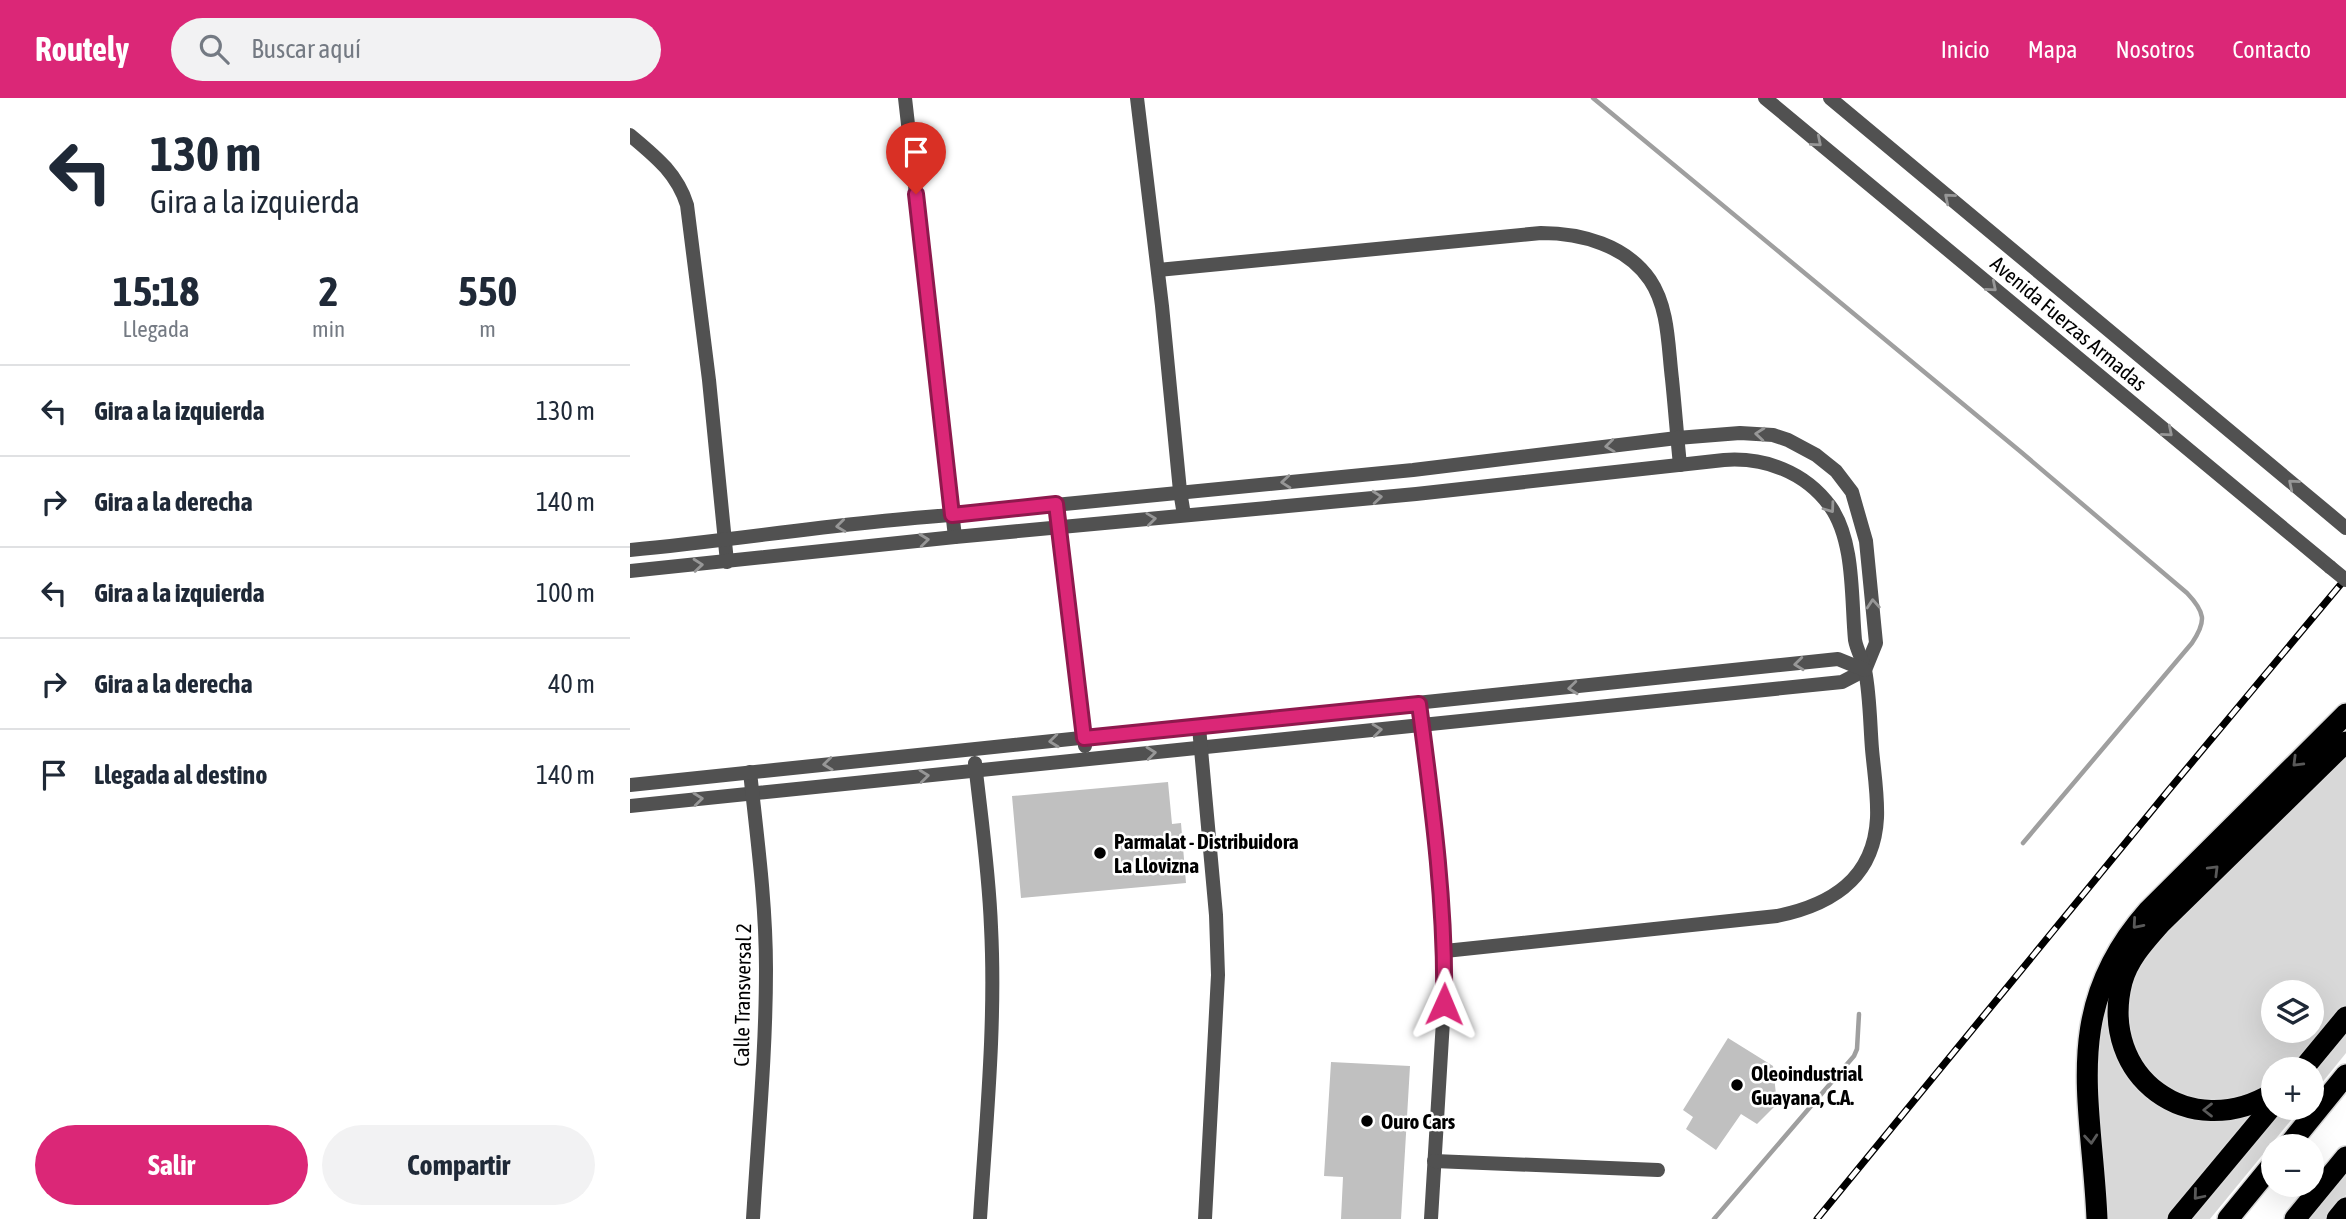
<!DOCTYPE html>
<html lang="es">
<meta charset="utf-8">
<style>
:root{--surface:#fff;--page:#f2f2f3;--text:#1f2937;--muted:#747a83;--line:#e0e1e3;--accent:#db2777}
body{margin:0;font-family:"Asap Condensed",sans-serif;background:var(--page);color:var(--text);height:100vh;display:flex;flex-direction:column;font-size:26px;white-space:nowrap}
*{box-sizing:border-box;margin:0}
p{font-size:23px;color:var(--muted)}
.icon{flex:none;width:38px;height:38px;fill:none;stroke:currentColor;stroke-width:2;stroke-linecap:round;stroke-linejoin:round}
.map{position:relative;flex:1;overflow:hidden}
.drawer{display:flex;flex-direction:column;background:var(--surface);width:630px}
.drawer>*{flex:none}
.top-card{background:#fff;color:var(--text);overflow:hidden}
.buttons{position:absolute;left:1631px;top:882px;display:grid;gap:14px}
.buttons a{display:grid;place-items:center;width:63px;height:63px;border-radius:50%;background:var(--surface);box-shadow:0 7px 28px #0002;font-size:35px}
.pin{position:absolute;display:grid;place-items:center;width:60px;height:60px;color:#fff;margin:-72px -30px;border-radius:50% 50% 50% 0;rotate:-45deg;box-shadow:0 0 7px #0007}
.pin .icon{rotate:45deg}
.me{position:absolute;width:77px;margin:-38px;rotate:1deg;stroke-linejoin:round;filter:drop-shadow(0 0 5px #0008)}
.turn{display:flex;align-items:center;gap:24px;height:147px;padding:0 35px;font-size:32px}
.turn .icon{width:91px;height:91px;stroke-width:2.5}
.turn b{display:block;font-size:49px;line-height:60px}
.eta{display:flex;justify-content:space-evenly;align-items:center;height:119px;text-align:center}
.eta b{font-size:42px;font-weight:700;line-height:49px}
.primary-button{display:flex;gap:14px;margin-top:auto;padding:14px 35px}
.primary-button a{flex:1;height:80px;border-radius:42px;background:var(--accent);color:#fff;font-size:28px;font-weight:700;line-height:80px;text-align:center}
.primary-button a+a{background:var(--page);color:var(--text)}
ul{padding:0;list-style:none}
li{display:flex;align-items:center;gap:21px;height:91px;padding:0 35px;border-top:2px solid var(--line)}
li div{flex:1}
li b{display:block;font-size:26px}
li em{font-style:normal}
header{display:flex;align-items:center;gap:42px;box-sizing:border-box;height:98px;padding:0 35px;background:var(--accent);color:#fff}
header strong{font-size:33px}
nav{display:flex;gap:38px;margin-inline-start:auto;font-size:24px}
.search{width:490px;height:63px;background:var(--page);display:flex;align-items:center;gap:18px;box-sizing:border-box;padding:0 24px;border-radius:38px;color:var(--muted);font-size:26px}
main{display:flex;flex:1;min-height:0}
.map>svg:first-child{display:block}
</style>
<header>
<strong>Routely</strong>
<div class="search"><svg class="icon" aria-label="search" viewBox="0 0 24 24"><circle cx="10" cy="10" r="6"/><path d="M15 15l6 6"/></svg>Buscar aquí</div>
<nav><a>Inicio</a><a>Mapa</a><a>Nosotros</a><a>Contacto</a></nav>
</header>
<main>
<section class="drawer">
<div class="top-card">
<div class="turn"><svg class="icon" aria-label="left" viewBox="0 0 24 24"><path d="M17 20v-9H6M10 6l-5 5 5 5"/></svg><div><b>130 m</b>Gira a la izquierda</div></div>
</div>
<div class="eta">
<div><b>15:18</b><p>Llegada</p></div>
<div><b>2</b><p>min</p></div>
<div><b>550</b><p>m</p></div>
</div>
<ul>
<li><svg class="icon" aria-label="left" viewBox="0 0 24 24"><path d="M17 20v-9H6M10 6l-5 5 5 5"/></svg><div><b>Gira a la izquierda</b></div><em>130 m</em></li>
<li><svg class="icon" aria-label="right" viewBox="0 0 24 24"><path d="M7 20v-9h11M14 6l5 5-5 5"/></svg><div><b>Gira a la derecha</b></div><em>140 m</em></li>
<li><svg class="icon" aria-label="left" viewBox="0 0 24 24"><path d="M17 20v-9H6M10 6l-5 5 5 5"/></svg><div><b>Gira a la izquierda</b></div><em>100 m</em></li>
<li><svg class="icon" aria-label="right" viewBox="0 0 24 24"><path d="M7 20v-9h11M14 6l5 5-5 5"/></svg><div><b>Gira a la derecha</b></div><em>40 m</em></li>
<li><svg class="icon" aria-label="arrive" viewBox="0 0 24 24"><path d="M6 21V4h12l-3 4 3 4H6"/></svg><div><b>Llegada al destino</b></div><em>140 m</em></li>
</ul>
<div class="primary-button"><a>Salir</a><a>Compartir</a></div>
</section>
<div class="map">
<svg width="1716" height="1121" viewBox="0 0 1716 1121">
<rect width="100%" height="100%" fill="#fff"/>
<g fill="#d8d8d8" fill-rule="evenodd">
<path d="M1716,628v4l-191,188c-21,23 -38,48 -44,79 -11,57 33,119 92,122 23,1 42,-6 62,-15l-95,115h-65c-4,-115 -38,-206 49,-302z"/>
<path d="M1716,653v255l-52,63h-21v16l-36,15 -33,4 -43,-17 -29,-36 -6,-51 16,-45zM1643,894h39v39h-39z"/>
<path d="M1716,930v25l-34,42v-26z"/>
<path d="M1650,1010h21l-91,111h-23z"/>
<path d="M1716,1072v25l-20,24h-21z"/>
</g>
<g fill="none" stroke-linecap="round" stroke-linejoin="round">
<g stroke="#9f9f9f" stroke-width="4.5">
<path d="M963,0l428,354 166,141c18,19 20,28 5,50l-169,200"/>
<path d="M1084,1121l140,-163 3,-7 2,-35"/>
</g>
</g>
<g fill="#c0c0c0">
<path d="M538,684l4,42 9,-1 5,60 -165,15 -9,-102z"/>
<path d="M1098,940l45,28 4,38 -20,20 -16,-10 -25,36 -30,-21 7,-12 -10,-7z"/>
<path d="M701,964l79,4 -9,153h-60l2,-42 -19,-1z"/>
</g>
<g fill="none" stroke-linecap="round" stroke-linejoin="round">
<defs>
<g id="motorway">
<path d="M1673,971l43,-52"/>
<path d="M1643,995c-83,51 -175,-16 -151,-111 6,-23 23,-41 38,-58l186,-182"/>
<path d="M1658,1048l58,-71"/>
<path d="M1467,1121c-5,-117 -37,-209 51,-308l198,-197"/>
<path d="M1548,1121l95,-114"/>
<path d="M1598,1121l45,-55"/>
<path d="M1665,1121l51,-62"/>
<path d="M1707,1121l9,-11"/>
</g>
</defs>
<use href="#motorway" stroke="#dbdbdb" stroke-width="24"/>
<g stroke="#515151" stroke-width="14">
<path d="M275,0l50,439"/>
<path d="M507,0l25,208 18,185 4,24"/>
<path d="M0,37c25,21 47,38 57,70l22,175 18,182"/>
<path d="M528,172l383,-37c40,0 85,12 109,47 19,28 18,67 22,99 3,29 5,57 8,86"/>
<path d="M426,406l29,242"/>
<path d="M0,452c107,-10 214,-28 322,-35l461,-45 264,-32 63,-5 33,2 15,5 28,15 20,16 16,21 14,49 10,102 -11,27 -23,12 -1212,124"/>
<path d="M0,473l325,-34 461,-43 308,-34c41,-3 81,12 106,46 25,35 21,93 25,134 2,11 8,20 10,30 5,26 5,54 7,79 2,23 6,46 5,69 -3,61 -46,87 -100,98l-332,35"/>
<path d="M791,620l21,184 3,49 -1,53 -13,215"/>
<path d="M569,629l17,188 2,60 -13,244"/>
<path d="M345,665c6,54 14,109 16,164 5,97 -5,195 -11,292"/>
<path d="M120,674c7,65 16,131 16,197 0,83 -8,167 -13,250"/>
<path d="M0,687l1208,-126 27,11"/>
<path d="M804,1063l224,9"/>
</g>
<g stroke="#515151" stroke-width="14">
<path d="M1135,0l565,469"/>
<path d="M1200,0l516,430"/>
</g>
<use href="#motorway" stroke="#000" stroke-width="21"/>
<defs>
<path id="rail" d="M1187,1121l351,-428 178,-213"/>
</defs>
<use href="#rail" stroke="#000" stroke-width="7"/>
<use href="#rail" stroke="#fff" stroke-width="4.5" stroke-dasharray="13" stroke-linecap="butt"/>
<path stroke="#515151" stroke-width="14" d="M1700,469l16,13"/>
</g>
<defs><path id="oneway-chevron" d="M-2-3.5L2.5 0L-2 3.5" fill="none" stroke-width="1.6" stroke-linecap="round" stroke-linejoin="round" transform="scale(1.75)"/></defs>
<g stroke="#979797">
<use href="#oneway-chevron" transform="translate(1187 44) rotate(40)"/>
<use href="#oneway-chevron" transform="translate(1319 100) rotate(-140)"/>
<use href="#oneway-chevron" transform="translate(1362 189) rotate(40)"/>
<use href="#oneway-chevron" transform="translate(1538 334) rotate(40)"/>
<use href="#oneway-chevron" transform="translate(1130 336) rotate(-175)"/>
<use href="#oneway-chevron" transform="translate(980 348) rotate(173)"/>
<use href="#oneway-chevron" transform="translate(656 384) rotate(175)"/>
<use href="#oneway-chevron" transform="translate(1663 386) rotate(-140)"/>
<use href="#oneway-chevron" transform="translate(747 399) rotate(-5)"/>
<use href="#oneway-chevron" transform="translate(1200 410) rotate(54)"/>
<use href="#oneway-chevron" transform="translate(521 421) rotate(-7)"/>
<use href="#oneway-chevron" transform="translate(211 428) rotate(173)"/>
<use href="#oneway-chevron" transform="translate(294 442) rotate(-6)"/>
<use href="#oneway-chevron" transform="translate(68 467) rotate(-5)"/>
<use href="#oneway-chevron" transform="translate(1243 506) rotate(-94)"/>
<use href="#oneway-chevron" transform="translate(1169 566) rotate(174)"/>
<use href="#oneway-chevron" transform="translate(943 590) rotate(174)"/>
<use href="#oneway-chevron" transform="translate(747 632) rotate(-6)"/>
<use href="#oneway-chevron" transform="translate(424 643) rotate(174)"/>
<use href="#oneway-chevron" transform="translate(521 655) rotate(-6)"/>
<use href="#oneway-chevron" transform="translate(198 666) rotate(174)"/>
<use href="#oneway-chevron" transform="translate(294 678) rotate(-6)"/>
<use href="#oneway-chevron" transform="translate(68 701) rotate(-6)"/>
</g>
<g stroke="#595959">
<use href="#oneway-chevron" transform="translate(1667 664) rotate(135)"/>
<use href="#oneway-chevron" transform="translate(1584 772) rotate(-45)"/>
<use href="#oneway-chevron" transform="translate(1507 826) rotate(131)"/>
<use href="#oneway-chevron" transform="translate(1578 1012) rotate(-180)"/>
<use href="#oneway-chevron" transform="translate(1461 1041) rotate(85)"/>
<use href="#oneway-chevron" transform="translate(1568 1097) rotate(130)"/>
</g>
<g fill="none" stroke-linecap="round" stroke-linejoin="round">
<defs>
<path id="route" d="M286,96l36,321 104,-11 28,234 335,-34c13,99 27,200 25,300"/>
</defs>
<use href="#route" stroke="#8e194d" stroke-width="18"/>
<use href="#route" stroke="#db2777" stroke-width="12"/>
</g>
<g fill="#000" stroke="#fff" stroke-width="2.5">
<circle cx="470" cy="755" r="7"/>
<circle cx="1107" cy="987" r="7"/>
<circle cx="737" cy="1023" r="7"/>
</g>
<g text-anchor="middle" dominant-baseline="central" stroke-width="5" stroke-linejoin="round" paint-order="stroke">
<g font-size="21" fill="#000" stroke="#fff">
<text transform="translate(1439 225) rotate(40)">Avenida Fuerzas Armadas</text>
<text transform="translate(112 897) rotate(-89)">Calle Transversal 2</text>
</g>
<g font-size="21" font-weight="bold" fill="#000" stroke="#fff" text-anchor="start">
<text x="484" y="743">Parmalat - Distribuidora<tspan x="484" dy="24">La Llovizna</tspan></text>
<text x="1121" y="975">Oleoindustrial<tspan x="1121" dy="24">Guayana, C.A.</tspan></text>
<text x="751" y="1023">Ouro Cars</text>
</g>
</g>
</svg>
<div class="buttons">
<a><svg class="icon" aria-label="layers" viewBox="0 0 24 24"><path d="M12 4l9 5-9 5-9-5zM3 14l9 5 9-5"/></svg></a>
<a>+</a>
<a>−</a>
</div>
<div class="pin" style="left:286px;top:96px;background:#d93025"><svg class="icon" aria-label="arrive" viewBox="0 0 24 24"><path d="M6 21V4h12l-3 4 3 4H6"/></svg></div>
<svg class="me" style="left:814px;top:906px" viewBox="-20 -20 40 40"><path d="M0-17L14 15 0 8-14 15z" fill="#db2777" stroke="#fff" stroke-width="4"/></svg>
</div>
</main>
